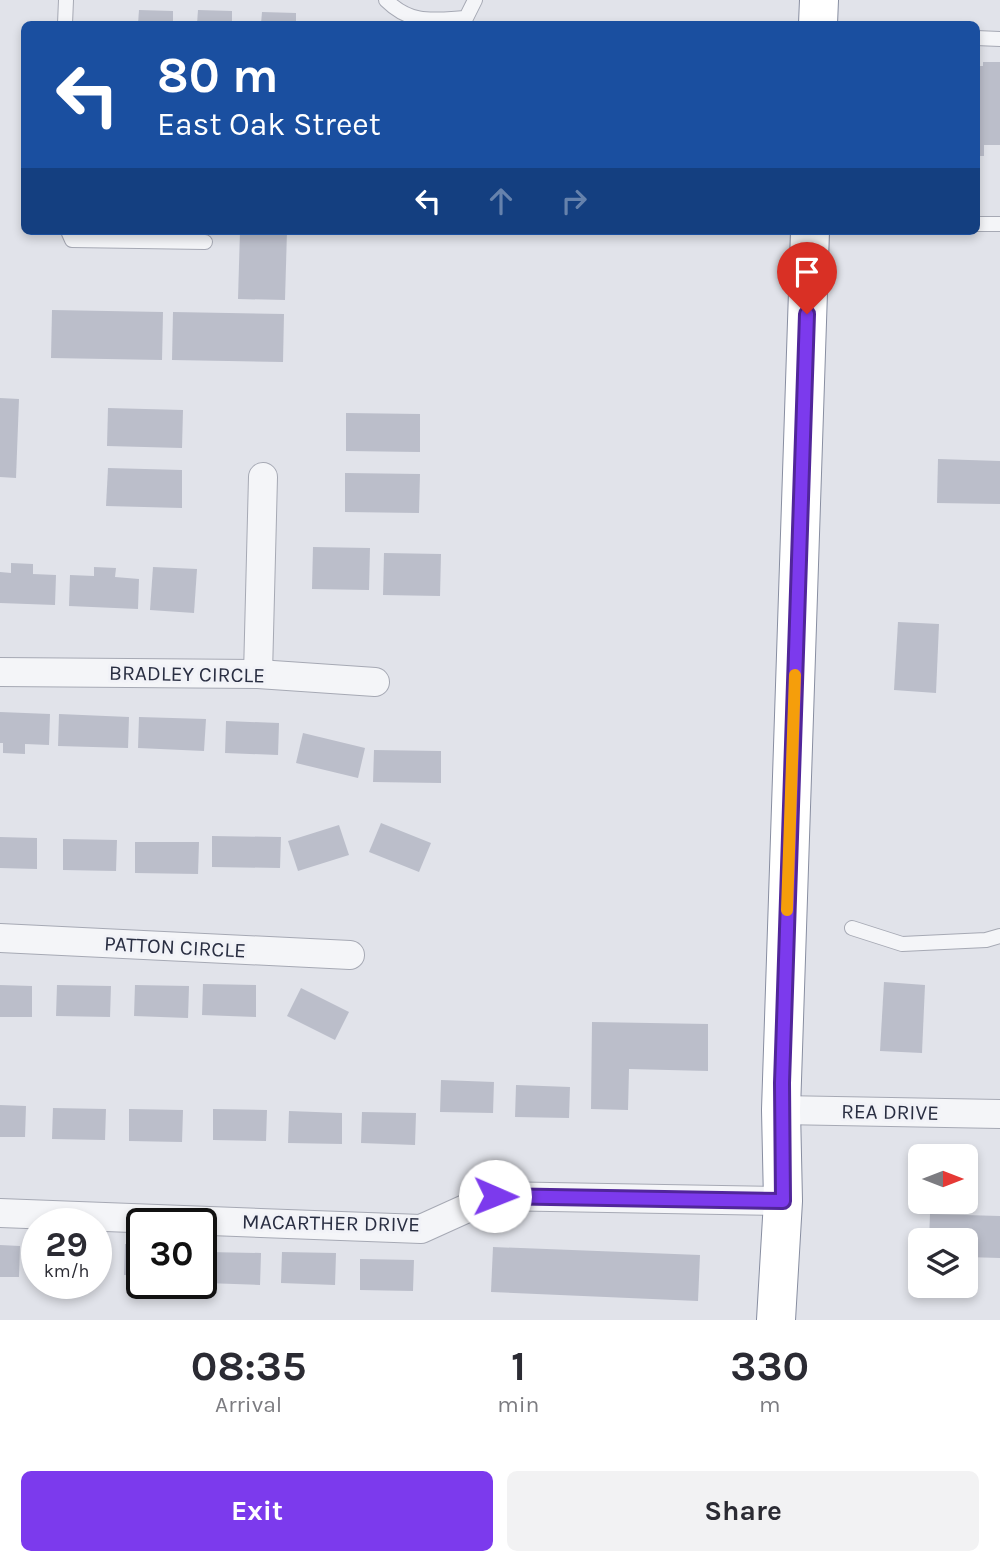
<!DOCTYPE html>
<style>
:root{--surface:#fff;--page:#f2f2f3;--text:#2b2b33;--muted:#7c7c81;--accent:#7c3aed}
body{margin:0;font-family:Karla,sans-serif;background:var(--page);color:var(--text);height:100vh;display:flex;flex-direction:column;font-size:26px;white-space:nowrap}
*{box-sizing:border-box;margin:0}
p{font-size:23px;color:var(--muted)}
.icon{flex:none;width:38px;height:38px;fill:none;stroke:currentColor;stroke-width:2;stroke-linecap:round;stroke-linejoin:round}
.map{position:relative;height:1320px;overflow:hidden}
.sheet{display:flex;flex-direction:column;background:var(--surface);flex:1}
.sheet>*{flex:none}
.guide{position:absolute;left:21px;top:21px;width:959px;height:214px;border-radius:10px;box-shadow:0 4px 10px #0003;background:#1a4fa0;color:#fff;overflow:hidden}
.needle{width:46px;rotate:90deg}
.controls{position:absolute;left:908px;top:1144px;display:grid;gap:14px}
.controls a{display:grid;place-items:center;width:70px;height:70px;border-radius:10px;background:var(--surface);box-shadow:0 4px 10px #0003;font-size:35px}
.speed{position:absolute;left:21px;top:1208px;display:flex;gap:14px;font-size:35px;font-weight:700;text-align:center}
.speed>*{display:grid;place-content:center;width:91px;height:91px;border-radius:50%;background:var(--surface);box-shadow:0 4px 10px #0003;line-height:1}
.speed small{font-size:18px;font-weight:400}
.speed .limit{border:4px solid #111;border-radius:10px;background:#fff;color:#111}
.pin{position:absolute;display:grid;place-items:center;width:60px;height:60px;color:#fff;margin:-72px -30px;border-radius:50% 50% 50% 0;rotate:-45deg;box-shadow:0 0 7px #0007}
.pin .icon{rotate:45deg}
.me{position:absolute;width:77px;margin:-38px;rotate:91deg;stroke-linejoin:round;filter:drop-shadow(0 0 5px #0008)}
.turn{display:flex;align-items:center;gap:24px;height:147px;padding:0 21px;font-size:32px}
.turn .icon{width:91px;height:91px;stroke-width:2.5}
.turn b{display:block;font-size:49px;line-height:60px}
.lanes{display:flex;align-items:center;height:66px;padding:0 21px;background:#0003;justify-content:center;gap:35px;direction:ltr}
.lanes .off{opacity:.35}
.eta{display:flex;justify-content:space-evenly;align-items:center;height:119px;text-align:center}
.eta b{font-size:42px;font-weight:700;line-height:49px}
.cta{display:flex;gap:14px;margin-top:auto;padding:14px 21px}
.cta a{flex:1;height:80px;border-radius:10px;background:var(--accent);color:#fff;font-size:28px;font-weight:700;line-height:80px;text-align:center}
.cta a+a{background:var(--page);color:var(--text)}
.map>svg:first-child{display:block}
</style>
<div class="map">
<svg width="1000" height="1320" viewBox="0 0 1000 1320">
<rect width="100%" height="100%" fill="#e1e3ea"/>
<g fill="#bbbeca">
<path d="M139,10l34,1v13h-35z"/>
<path d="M198,10l34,1v13h-35z"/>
<path d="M262,12l34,1v11h-35z"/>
<path d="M983,62h17v83h-16v11h-8v-90h7z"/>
<path d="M240,231h47l-2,69 -47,-1z"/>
<path d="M52,310l111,2 -1,48 -111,-2z"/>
<path d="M173,312l111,2 -1,48 -111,-2z"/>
<path d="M0,398l19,1 -3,79 -16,-1z"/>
<path d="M108,408l75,2 -1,38 -75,-2z"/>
<path d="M346,413l74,1v38l-74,-1z"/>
<path d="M938,459l62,2v43l-63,-1z"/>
<path d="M108,468l74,2v38l-76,-2z"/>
<path d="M345,473l75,1 -1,39 -74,-1z"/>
<path d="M313,547l57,1 -1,42 -57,-1z"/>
<path d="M384,553l57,1 -1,42 -57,-1z"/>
<path d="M11,563l22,1v10l23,1 -1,30 -55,-2v-31l11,1z"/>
<path d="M94,567l22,1 -1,9 24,2 -1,30 -69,-3 1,-31 24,1z"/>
<path d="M153,567l44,2 -3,44 -44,-3z"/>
<path d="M898,622l41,2 -3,69 -42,-3z"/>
<path d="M0,712l50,2 -1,31 -24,-1v10l-22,-1v-10h-3z"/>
<path d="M59,714l70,3 -1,31 -70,-2z"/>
<path d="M139,717l67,2 -2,32 -66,-3z"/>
<path d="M226,721l53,2 -1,32 -53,-2z"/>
<path d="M303,733l62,15 -7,30 -62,-15z"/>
<path d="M374,750l67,1v32l-68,-1z"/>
<path d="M381,823l50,20 -12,29 -50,-20z"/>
<path d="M339,825l10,30 -51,16 -10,-30z"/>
<path d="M212,836l69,1 -1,31 -68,-1z"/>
<path d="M0,837l37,1v31l-37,-1z"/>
<path d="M63,839l54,1 -1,31 -53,-1z"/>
<path d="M135,842h64l-1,32 -63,-1z"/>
<path d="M884,982l41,3 -3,68 -42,-2z"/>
<path d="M203,984l53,1v32l-54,-2z"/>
<path d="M0,985l32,1v31h-32z"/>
<path d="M57,985l54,1 -1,31 -54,-1z"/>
<path d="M135,985l54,1 -1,32 -54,-2z"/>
<path d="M301,988l48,24 -14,28 -48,-24z"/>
<path d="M592,1022l116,2v47l-79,-2 -1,41 -37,-1z"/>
<path d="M441,1080l53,2 -1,31 -53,-1z"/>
<path d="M516,1085l54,2 -1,31 -54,-1z"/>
<path d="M0,1105l26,1 -1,31h-25z"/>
<path d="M53,1108l53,1 -1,31 -53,-1z"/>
<path d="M129,1109l54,1 -1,32 -53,-1z"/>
<path d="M213,1109l54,1 -1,31 -53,-1z"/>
<path d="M289,1111l53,2v31l-54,-1z"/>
<path d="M362,1112l54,1 -1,32 -54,-2z"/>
<path d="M930,1214l70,2v42l-34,-1v-16h-37z"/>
<path d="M125,1244h17v32l-18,-1z"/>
<path d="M0,1245l20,1 -1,31h-19z"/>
<path d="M493,1247l207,8 -2,46 -207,-9z"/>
<path d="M207,1252l54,1 -1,32 -54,-2z"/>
<path d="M282,1252l54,1 -1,32 -54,-2z"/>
<path d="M360,1259l54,1 -1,31 -53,-1z"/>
</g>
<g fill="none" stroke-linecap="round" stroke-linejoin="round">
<defs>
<g id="service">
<path d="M386,0c25,25 47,20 80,18l9,-18"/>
<path d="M65,24l1,-24"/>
<path d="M976,38l24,1"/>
<path d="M976,224h24"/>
<path d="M68,231l4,9 133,2"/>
<path d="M852,928l50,16 84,-4 14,-4"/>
</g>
<g id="minor">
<path d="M0,672l258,2 117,8"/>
<path d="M258,674l5,-197"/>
<path d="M0,938l350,17"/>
<path d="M781,1110l219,4"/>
<path d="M0,1213l421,16 73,-33 289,5"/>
</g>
<g id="trunk">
<path d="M818,24l1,-24"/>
<path d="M776,1320l7,-119 -2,-91 29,-879"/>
</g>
</defs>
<use href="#service" stroke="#a6a9b4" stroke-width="16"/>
<use href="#minor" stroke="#a6a9b4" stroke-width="30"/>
<use href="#trunk" stroke="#888ea1" stroke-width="40"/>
<use href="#service" stroke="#f4f5f8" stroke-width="14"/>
<use href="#minor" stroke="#f4f5f8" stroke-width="28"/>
<use href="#trunk" stroke="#fff" stroke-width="38"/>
</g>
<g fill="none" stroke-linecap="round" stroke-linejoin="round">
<defs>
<path id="route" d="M495,1196l288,5 -1,-118 25,-769"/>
</defs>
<use href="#route" stroke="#51269a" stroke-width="18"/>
<use href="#route" stroke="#7c3aed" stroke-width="12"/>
<path stroke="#f59e0b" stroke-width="12" d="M787,910l8,-235"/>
</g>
<g text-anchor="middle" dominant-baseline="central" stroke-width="6" stroke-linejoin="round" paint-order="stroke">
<g font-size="21" fill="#292e42" stroke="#f1f2f7">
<text transform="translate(187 674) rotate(1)">BRADLEY CIRCLE</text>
<text transform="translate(175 947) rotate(3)">PATTON CIRCLE</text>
<text transform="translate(890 1112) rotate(1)">REA DRIVE</text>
<text transform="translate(331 1223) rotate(1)">MACARTHER DRIVE</text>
</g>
</g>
</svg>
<div class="controls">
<a><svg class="needle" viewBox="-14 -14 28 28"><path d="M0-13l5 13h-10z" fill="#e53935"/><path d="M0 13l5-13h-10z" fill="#7c7c81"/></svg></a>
<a><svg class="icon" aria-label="layers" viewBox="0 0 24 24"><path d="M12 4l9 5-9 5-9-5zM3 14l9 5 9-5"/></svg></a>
</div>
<div class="speed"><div>29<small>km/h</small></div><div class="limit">30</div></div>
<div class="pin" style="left:807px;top:314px;background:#d93025"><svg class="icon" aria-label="arrive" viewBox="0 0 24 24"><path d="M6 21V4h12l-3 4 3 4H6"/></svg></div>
<svg class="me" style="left:495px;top:1196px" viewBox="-20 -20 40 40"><circle r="19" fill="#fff"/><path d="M0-13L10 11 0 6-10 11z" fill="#7c3aed"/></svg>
<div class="guide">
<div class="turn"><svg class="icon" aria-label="left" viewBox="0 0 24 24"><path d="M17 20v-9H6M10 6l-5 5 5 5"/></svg><div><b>80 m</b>East Oak Street</div></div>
<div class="lanes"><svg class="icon" aria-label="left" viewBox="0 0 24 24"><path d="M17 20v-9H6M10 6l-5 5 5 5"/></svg><svg class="icon off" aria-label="ahead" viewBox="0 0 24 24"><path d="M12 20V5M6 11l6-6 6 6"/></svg><svg class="icon off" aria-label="right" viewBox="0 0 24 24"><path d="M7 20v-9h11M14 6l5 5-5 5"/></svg></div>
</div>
</div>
<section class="sheet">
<div class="eta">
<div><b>08:35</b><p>Arrival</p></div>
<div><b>1</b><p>min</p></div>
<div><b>330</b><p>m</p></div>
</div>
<div class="cta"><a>Exit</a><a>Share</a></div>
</section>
